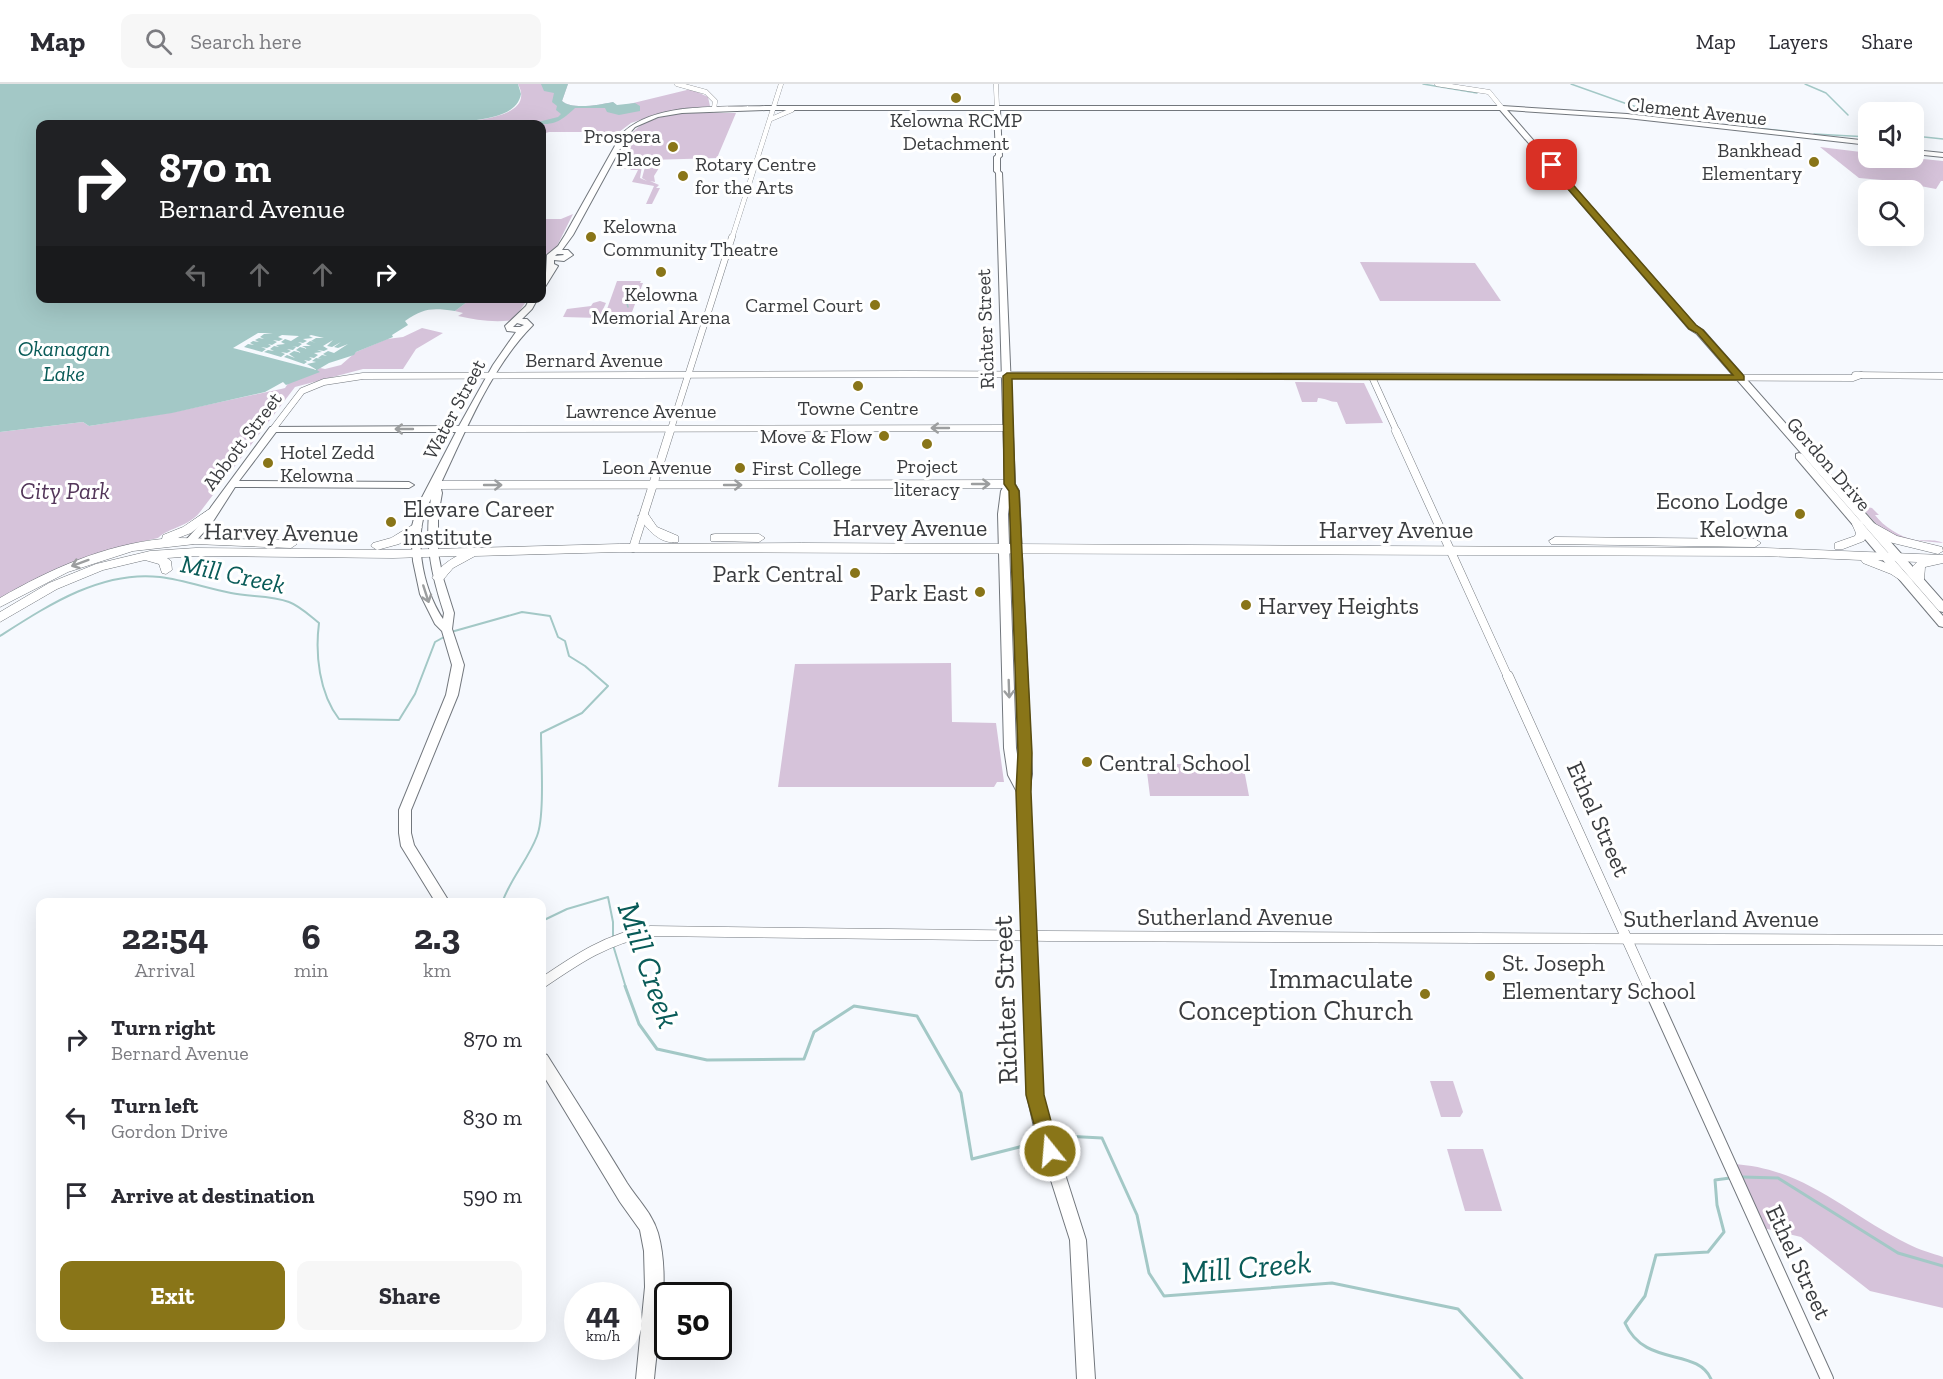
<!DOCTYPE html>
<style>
:root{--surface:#fff;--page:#f7f7f7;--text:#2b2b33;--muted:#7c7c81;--line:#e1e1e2;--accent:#897518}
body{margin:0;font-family:"Zilla Slab",serif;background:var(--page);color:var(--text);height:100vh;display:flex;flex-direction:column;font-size:22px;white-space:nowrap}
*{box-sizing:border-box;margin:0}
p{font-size:20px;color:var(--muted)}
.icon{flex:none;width:33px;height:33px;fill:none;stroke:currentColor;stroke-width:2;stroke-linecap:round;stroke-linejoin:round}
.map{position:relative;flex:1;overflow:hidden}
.panel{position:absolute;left:36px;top:814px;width:510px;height:444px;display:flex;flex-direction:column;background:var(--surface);border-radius:12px;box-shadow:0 6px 24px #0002}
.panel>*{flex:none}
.top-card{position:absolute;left:36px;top:36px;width:510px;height:183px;border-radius:12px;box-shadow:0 6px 24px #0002;background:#202124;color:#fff;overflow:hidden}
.fabs{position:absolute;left:1858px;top:18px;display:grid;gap:12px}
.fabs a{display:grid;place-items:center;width:66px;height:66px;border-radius:12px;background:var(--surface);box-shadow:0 6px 24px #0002;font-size:30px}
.speed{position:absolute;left:564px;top:1198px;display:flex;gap:12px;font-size:30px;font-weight:700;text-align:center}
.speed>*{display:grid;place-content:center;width:78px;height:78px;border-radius:50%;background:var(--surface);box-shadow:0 6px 24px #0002;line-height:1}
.speed small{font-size:15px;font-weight:400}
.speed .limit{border:3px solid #111;border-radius:9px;background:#fff;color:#111}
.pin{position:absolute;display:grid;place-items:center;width:51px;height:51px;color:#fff;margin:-26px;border-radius:12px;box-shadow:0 3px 9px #0006}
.me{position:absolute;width:66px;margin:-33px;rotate:343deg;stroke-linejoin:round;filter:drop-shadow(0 0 4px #0008)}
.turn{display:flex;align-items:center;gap:21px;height:126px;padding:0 24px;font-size:27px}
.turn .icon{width:78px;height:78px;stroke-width:2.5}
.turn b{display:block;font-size:42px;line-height:51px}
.lanes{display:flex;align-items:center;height:57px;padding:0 24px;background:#0003;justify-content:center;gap:30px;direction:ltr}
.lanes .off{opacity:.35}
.eta{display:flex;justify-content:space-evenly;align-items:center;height:102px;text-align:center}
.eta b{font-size:36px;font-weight:700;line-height:42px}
.cta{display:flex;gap:12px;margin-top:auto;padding:12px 24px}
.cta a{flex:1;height:69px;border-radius:12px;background:var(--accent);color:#fff;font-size:24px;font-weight:700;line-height:69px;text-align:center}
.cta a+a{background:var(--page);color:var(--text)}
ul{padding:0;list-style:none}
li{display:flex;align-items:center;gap:18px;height:78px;padding:0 24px}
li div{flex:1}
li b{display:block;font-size:22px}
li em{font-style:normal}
header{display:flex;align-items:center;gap:36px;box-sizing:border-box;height:84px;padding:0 30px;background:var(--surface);border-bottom:2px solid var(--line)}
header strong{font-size:28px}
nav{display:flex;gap:33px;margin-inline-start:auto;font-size:21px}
.search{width:420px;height:54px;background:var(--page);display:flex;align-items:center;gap:15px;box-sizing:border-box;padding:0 21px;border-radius:12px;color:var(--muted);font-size:22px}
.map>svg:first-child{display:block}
</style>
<header>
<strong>Map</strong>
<div class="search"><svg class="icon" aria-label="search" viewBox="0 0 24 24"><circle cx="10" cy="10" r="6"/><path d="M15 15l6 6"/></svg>Search here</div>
<nav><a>Map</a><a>Layers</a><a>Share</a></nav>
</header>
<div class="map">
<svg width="1943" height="1295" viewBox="0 0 1943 1295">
<rect width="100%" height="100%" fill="#f6f9fe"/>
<g fill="#d6c3da">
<path d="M518,0h50l-6,17c10,9 37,4 51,1l3,3h9l66,-16 17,8 2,9 -53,8 -26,9 -12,9h-70l-7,2v-10h-95c20,-4 90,-4 71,-40z"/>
<path d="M736,29l-19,45 -100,3c5,-9 9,-21 16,-29 21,-23 75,-19 103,-19z"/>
<path d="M1820,63l49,6v5h44l30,3v20h-2l-5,8 -42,-8 -35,-3z"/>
<path d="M642,82l-2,12 7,3 -5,-3 3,-11 14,1 -5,8 1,6 -5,-1 9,4 -3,3h4l-8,16h-6l8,-18 -22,-4 6,-12h-8l2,-2 -16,1z"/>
<path d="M573,130l-18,36 -8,5 1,5 -6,13v-54h19z"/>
<path d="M1360,178l115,1 26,38h-121z"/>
<path d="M617,197h24l-1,2h3l-11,29h-26z"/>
<path d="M471,215h57l-15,21c-18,3 -37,0 -55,-4l5,-3 -8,-2z"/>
<path d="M600,217l6,2 -7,15 -36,-1 4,-8 24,-3 2,-3z"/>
<path d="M422,244l21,5 -27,16 -13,20h-40l-68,18 -95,125c-12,15 -30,15 -42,26 -59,13 -106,30 -158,60v-166l83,-10 6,4 85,-14 107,-23 4,-1 4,-6 31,-14 5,1 16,-4 15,-13 31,-13 16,-2z"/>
<path d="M1295,298l69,1 19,40 -37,1 -9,-22c-7,0 -12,-4 -19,-4l-1,4h-15z"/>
<path d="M1841,400l13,3 -3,2 16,18 5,1 7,7h-4c8,11 25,22 40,25 9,1 21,-1 28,3l-42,-4 -23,-13z"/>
<path d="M951,579l1,59 44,1 8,59h-7l-3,5h-216l17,-123z"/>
<path d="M1146,680h97l6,32h-99z"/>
<path d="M1430,997h23l10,31 -3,5h-19z"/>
<path d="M1447,1065h36l19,62h-37z"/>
<path d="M1733,1080c72,4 114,50 175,80 11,6 24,9 35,13v51l-73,-17 -69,-54 -38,-9z"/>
</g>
<g fill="#a3c8c6">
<path d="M0,0h518l3,10c-5,28 -52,25 -74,30h-407v174l431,1 -16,12c-24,-3 -30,-3 -50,10l3,4 -16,10 1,2 -37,15 -2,3 -25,8 -12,7 3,2 -34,13 -3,-3 -18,10 -93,21 -83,13 -6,-4 -83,10z"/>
<path d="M541,0h27l-6,17c10,9 37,4 51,1l4,3 18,-2 5,3v5l-21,4 -12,-3 -2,-4h-30c-17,16 -22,17 -45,16l28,-7 3,-3 -5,-4 1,-4 -5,-4 2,-9 -10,-2z"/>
</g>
<path fill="#f6f9fe" d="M258,249h15l-9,1 -4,3 4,2 -5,-1 -4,2 4,2 -6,-1 -3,2 4,2 -6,-1 -4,3 18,5 4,-3 -5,-2 6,1 4,-2 -3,-2 4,1 5,-3 -4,-2 6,1 4,-2 -5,-2 4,-2 17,1 -8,5 -6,-2 -4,3 4,2 -9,1 3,2 -5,-1 -4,3 4,2 -6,-1 -4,2 17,5 4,-3 -4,-2 6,1 4,-2 -4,-2 6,1 3,-3 -4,-1 6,1 4,-3 -4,-2 5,1 4,-2 -4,-2 10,-1 -4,-2 2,-1 13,3h-8l-5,3 5,2 -6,-2 -4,3 5,2h-9l6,3 -8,-2 -4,3 6,3 -8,-2 -5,3 6,4 -8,-3 -3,2 20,7 3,-2 -3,-2 5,1 3,-2 -3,-2 5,1 4,-3 -4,-2 8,-1 -5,-2 7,1 4,-2 -5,-3 10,-6 -6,6 5,1 9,-5 -7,5 4,1 10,-4 -14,9 -6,-2 -5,3 4,2 -5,-1 -4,3 4,1 -6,-1 -4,3 4,1 -9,2 10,6 -84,-22z"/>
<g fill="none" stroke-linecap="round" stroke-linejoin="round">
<g stroke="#a3c8c6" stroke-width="1.5">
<path d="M1423,0l54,9"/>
<path d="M1571,0l59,21 66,17 98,10"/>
<path d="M1805,0l21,9 22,22"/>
<path d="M509,40h3"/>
<path d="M1814,50l55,3"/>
<path d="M1924,53l19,2"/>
<path d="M626,216l2,7"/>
</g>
<g stroke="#a3c8c6" stroke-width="2">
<path d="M451,548l71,-20 28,4 8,21 7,4 4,15 16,10 23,20 -26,27 -41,20c0,24 4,83 -4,103 -9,24 -27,43 -35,67"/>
<path d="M0,552c47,-30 101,-66 160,-59 24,3 46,11 71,16 19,4 40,2 58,9 11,4 21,14 30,21 -4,31 0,70 20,96l60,1 16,-26 20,-52 9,-5"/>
<path d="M542,837l25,-12 41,-12 5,25v17"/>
<path d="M613,861l13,43"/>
</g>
<g stroke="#a3c8c6" stroke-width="3">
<path d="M625,902l14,38 18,25 50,11 97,-1 10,-27 40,-26 63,10 44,77 11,66 67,-17"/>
<path d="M1053,1055l11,-3 38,2 35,77 12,58 15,23 168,-13 126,26 64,70"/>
<path d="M1742,1093l36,1 120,75 45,13"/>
<path d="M1711,1295c-14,-32 -66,-11 -86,-56l20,-27 11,-41 52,-3 16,-20 -7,-27 -2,-25 15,-2"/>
</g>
<defs>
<g id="minor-far4">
<path d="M677,0l29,8 9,9 -1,8"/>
<path d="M996,0l1,26"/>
<path d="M1437,0l52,8 13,16"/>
<path d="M771,35l21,-9"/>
<path d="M732,154l49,-154"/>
</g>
<g id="minor-far3">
<path d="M1855,291l88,1"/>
<path d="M1372,293l25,55"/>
<path d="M273,345l29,-38 22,-9 39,-6 546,-2 944,4 8,-3"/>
<path d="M463,345l546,-1"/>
<path d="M670,348l62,-195"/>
</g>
<g id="minor-far2">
<path d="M1396,347l112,246"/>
<path d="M435,401l575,-1"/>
<path d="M633,464l37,-117"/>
</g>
<g id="minor-far1">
<path d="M1508,592l141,312"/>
<path d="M542,899c35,-24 66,-45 109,-52l397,5 895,4"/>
</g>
<path id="minor" d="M1649,902l178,393"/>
<g id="major">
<path d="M766,22h736l125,8 242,27v4l-242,-27 -120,-8 188,215 8,5 240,271v11l-4,-1 -242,-277 -8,-5 -189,-219h-500l2,46 -2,2v13l2,2 13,311 4,7 13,283 -3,18 14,303 7,32 36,113 9,139h-18l-7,-139 -36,-113 -7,-32 -10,-303 -9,-17 -4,-27 -6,-234 3,-23 4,-7 -9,-311 -2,-2v-14l2,-2 -2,-45h-228l-84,3 -24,4 -23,10 -8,9 -54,99 -11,15h6l5,5 -9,6 -10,-1v4l4,2 -13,21h-3v-7l4,-7 1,-18 11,-9 7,-11 56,-100c31,-34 102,-27 145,-29zM557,170h6l1,1 -9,1zM1010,417l10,271 -4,-24 -8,-234z"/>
<path d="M1914,66l29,3v4l-29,-3z"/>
<path d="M530,214h8l-6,11 -10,10h5l6,6c-42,42 -68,107 -93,160l2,8 -4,23v37l5,25 11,35 -2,16 12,36 -6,30 -47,115v23l3,12 36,58h-14l-35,-57 -2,-13v-23l47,-115 6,-30 -10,-34 -7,-7 -15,-30 -7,-33 -2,-31 6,-23 39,-75h-180l-37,49 170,1 5,3 -5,3 -174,-1 -23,36 -18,20 -4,1 -5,-3 19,-21 7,-13 59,-80 189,-1 34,-61 23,-33 -9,-1 -2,-5 21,-20zM517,239l7,2 -4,2h-7zM431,415c-7,42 0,74 13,114l-1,6c-21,-32 -32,-86 -12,-120z"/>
<path d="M1799,369l3,1 141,162v11l-4,-1 -143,-168v-4z"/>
<path d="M542,969l5,2c27,43 54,85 80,128 11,17 25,30 31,50 13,47 0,99 -4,146h-18l9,-92 -1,-36 -4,-21 -20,-28 -78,-129z"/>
</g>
<g id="highway">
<path d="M214,422l6,3 -2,2 -27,22 -13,5 113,2 6,4 -6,4 -96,-4 -62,7 -65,21 -68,35v-9c50,-29 104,-53 162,-59l1,-4 20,-8z"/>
<path d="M644,429l4,1 9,13 21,9v6c-18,3 -31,-13 -40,-26z"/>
<path d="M1858,436l4,2 6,11 -4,8 -21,8h-8v-6l20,-7 1,-3 -4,-9z"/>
<path d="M1870,437l27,15 45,11 1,4 -5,3 -49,-12 -23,-15v-4z"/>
<path d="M416,439l6,4 -2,3 -21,14 -22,6 -6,-4 2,-3 18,-5z"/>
<path d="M715,450h44l6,4 -6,4 -48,-1v-6z"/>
<path d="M1555,453l200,2 6,4 -6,4 -204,-3 -2,-3z"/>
<path d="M802,459l963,5 178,7v8l-18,4 -1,13 -6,4 -6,-4 1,-14 4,-4 -39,-2c13,5 25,9 34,20l-2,3 -4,1 -15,-10 -28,-11 -2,-3 -96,-4 -1146,-4 -144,4 -22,12 -11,13 -4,1 -6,-4c7,-10 14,-16 25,-22l-64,2 -197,-2 -29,2 4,3 1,9 -6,4 -4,-1 -3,-9 -14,-4 -42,10 -46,19 -57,33v-10l49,-29 47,-19 54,-13 46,-3 197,2 226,-6z"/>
</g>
</defs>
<use href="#minor-far4" stroke="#72777d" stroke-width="5"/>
<use href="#minor-far3" stroke="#72777d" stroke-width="7"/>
<use href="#minor-far2" stroke="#72777d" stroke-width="9"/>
<use href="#minor-far1" stroke="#72777d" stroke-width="11"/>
<use href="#minor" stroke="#72777d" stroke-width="14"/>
<use href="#major" stroke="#72777d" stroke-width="2"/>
<use href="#highway" stroke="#72777d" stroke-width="1"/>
<use href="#minor-far4" stroke="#fff" stroke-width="4.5"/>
<use href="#minor-far3" stroke="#fff" stroke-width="6"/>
<use href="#minor-far2" stroke="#fff" stroke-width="8"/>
<use href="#minor-far1" stroke="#fff" stroke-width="10"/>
<use href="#minor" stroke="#fff" stroke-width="12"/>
<use href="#major" fill="#fff" fill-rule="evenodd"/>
<use href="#highway" fill="#fff" fill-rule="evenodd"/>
</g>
<defs><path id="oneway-shaft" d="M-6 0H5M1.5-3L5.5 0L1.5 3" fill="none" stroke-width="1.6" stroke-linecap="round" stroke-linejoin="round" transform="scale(1.5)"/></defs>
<g stroke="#9c9e9f">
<use href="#oneway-shaft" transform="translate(940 344) rotate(180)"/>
<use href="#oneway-shaft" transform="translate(404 345) rotate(180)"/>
<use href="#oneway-shaft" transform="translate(981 400)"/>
<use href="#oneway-shaft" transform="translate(493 401)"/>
<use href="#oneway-shaft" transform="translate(733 401)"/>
<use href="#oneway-shaft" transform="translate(80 479) rotate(160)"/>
<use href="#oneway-shaft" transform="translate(426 510) rotate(72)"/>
<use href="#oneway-shaft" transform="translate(1009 605) rotate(88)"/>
</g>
<path fill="#897518" stroke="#594c10" stroke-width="1.5" d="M1549,79h5l142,162 7,5 41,46v4l-732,-1 3,105 4,7 13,262 -1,39 13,303 15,56 -3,6 -6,3 -7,-3 -17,-62 -10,-303 2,-39 -9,-262 -5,-7 -1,-108 4,-3 726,2 -36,-42 -8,-4 -140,-162z"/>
<g fill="#897518" stroke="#fff" stroke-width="2">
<circle cx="956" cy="14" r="6"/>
<circle cx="673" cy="63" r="6"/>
<circle cx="1814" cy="78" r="6"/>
<circle cx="683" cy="92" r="6"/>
<circle cx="591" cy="153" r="6"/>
<circle cx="661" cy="188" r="6"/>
<circle cx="875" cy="221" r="6"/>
<circle cx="858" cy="302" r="6"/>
<circle cx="884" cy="352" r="6"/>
<circle cx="927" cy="360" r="6"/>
<circle cx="268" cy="379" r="6"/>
<circle cx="740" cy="384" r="6"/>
<circle cx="1800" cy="430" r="6"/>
<circle cx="391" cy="438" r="6"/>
<circle cx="855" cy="489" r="6"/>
<circle cx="980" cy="508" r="6"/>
<circle cx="1246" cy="521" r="6"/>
<circle cx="1087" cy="678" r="6"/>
<circle cx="1490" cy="892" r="6"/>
<circle cx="1425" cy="910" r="6"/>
</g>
<g text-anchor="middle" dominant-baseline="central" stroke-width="6" stroke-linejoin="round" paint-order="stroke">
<g font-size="20" fill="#3a3c3f" stroke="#fff">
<text transform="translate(1697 27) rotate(6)">Clement Avenue</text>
<text transform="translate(985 245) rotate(-92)">Richter Street</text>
<text x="594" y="276">Bernard Avenue</text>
<text transform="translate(454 325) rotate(-62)">Water Street</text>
<text x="641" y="327">Lawrence Avenue</text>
<text transform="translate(242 357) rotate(-53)">Abbott Street</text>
<text transform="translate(1829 380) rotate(49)">Gordon Drive</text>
<text x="657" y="383">Leon Avenue</text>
</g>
<g font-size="20" fill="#3a3c3f" stroke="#fff">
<text x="956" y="36">Kelowna RCMP<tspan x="956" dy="23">Detachment</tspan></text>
<text x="661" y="52" text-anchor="end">Prospera<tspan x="661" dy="23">Place</tspan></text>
<text x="1802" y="66" text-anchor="end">Bankhead<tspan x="1802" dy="23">Elementary</tspan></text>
<text x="695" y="80" text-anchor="start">Rotary Centre<tspan x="695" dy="23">for the Arts</tspan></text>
<text x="603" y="142" text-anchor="start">Kelowna<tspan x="603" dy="23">Community Theatre</tspan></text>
<text x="661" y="210">Kelowna<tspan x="661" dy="23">Memorial Arena</tspan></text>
<text x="863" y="221" text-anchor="end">Carmel Court</text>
<text x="858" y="324">Towne Centre</text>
<text x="872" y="352" text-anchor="end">Move &amp; Flow</text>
<text x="280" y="368" text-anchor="start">Hotel Zedd<tspan x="280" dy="23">Kelowna</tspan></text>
<text x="927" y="382">Project<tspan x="927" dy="23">literacy</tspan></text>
<text x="752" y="384" text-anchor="start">First College</text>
</g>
<g font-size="22" font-style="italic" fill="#095b58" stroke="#fff">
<text x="64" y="264">Okanagan<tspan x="64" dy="25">Lake</tspan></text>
</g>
<g font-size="24" font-style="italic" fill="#53365a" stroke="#fff">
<text x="65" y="406">City Park</text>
</g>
<g font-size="24" fill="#3a3c3f" stroke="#fff" text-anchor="start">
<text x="1788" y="416" text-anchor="end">Econo Lodge<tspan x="1788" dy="28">Kelowna</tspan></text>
<text x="403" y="424">Elevare Career<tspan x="403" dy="28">institute</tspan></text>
<text x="843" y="489" text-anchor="end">Park Central</text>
<text x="968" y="508" text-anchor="end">Park East</text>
<text x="1258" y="521">Harvey Heights</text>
<text x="1099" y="678">Central School</text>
<text x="1502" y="878">St. Joseph<tspan x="1502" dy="28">Elementary School</tspan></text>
</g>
<g font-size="24" fill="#3a3c3f" stroke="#fff">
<text x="910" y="443">Harvey Avenue</text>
<text x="1396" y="445">Harvey Avenue</text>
<text transform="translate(281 448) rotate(1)">Harvey Avenue</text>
<text transform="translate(1599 735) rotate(66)">Ethel Street</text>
<text x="1235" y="832">Sutherland Avenue</text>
<text x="1721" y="834">Sutherland Avenue</text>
<text transform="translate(1799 1178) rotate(65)">Ethel Street</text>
</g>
<g font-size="26" font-style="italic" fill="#095b58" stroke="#fff">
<text transform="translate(233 490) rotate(12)">Mill Creek</text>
</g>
<g font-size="28" fill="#3a3c3f" stroke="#fff" text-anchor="end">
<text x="1413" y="894">Immaculate<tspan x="1413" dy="32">Conception Church</tspan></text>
</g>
<g font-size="28" fill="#3a3c3f" stroke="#fff">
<text transform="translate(1005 916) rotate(-92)">Richter Street</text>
</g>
<g font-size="32" font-style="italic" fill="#095b58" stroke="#fff">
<text transform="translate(649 881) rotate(71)">Mill Creek</text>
<text transform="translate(1246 1183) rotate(-5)">Mill Creek</text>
</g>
</g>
</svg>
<div class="fabs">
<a><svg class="icon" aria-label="sound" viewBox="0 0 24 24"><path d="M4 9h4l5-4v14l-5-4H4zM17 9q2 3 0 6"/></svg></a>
<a><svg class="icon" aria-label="search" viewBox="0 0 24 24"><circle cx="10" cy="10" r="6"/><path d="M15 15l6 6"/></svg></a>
</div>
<div class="speed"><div>44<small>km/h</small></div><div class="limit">50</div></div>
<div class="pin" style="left:1552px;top:81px;background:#d93025"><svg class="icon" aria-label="arrive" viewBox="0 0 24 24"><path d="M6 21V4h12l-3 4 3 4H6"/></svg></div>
<svg class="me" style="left:1050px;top:1067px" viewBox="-20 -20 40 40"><circle r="17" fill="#897518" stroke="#fff" stroke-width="3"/><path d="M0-11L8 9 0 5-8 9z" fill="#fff"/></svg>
<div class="top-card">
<div class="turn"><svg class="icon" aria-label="right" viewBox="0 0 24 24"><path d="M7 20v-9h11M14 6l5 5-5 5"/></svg><div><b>870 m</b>Bernard Avenue</div></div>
<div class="lanes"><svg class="icon off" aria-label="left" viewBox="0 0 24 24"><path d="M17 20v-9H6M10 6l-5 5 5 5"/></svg><svg class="icon off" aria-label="ahead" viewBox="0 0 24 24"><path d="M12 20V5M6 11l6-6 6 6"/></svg><svg class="icon off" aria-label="ahead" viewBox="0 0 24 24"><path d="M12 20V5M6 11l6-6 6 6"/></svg><svg class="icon" aria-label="right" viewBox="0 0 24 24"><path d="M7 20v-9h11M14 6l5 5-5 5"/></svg></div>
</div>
<section class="panel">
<div class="eta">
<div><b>22:54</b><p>Arrival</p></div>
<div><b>6</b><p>min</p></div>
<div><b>2.3</b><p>km</p></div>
</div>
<ul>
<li><svg class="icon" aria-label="right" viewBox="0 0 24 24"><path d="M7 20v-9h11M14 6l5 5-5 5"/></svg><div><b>Turn right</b><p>Bernard Avenue</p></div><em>870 m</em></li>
<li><svg class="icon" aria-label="left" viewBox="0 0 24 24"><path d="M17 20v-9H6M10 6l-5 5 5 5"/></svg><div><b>Turn left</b><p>Gordon Drive</p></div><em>830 m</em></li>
<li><svg class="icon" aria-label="arrive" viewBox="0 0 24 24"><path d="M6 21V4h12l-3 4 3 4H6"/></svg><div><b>Arrive at destination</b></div><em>590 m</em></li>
</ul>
<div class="cta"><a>Exit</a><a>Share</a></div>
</section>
</div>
